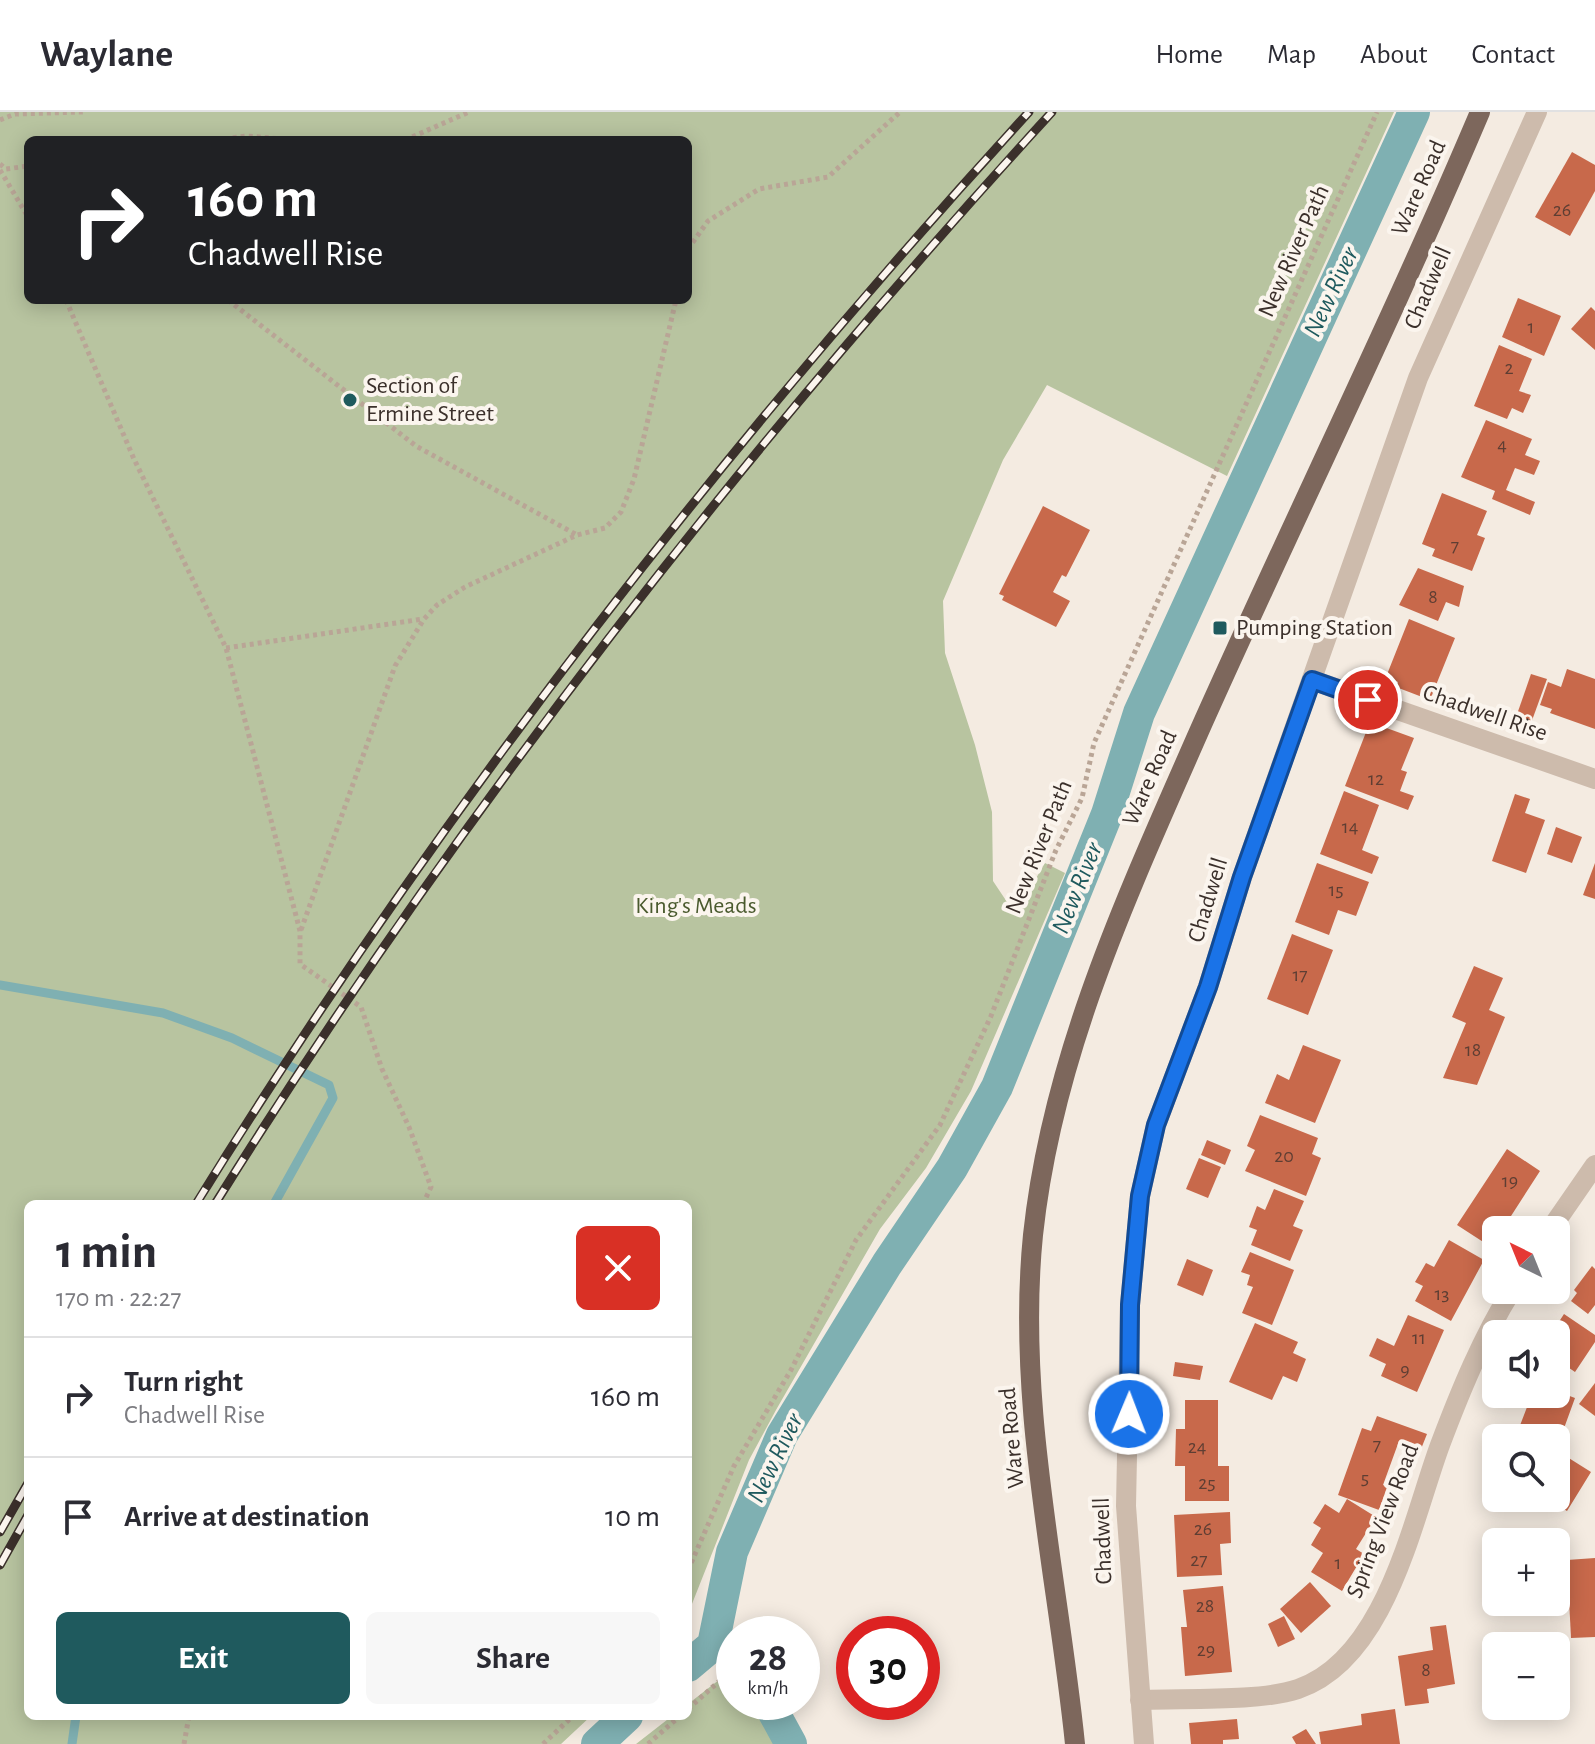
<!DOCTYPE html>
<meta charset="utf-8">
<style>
:root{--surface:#fff;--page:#f7f7f7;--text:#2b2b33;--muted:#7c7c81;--line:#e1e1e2;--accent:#1f5a5e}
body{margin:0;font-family:"Alegreya Sans",sans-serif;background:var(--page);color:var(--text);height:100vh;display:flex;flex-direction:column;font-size:30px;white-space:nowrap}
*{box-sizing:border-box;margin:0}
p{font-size:26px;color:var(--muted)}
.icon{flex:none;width:44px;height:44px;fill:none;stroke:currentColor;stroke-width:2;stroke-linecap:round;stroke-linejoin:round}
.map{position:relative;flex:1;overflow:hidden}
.details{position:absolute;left:24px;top:1088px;width:668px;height:520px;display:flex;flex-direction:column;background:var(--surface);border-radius:12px;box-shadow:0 4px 20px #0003}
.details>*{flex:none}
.banner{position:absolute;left:24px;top:24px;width:668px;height:168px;border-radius:12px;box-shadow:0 4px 20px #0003;background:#202124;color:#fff;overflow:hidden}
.needle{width:52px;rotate:317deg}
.buttons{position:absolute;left:1482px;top:1104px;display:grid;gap:16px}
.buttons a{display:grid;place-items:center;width:88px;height:88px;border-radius:12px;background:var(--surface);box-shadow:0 4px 20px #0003;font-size:40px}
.speed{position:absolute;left:716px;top:1504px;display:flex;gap:16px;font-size:40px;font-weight:700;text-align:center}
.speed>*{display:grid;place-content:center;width:104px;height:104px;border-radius:50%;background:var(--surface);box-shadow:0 4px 20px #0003;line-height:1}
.speed small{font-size:20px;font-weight:400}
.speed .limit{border:12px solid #d22;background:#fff;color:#111}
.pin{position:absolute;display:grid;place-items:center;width:68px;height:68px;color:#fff;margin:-34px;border:4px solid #fff;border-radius:50%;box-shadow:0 2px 8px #0007}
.me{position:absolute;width:88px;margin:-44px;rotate:1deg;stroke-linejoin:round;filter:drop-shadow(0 0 6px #0008)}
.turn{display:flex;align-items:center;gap:28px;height:168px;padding:0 32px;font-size:36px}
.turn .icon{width:104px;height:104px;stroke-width:2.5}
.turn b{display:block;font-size:56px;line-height:68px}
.round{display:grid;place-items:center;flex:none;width:84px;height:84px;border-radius:12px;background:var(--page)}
.summary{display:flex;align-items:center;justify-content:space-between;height:136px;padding:0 32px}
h1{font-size:48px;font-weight:600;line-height:60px}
.button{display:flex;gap:16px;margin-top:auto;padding:16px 32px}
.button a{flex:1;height:92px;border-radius:12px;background:var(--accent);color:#fff;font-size:32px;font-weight:600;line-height:92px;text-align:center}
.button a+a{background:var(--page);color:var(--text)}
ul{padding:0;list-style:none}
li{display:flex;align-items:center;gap:24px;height:120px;padding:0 32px;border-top:2px solid var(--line)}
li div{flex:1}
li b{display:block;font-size:30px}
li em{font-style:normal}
header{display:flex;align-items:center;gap:48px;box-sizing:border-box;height:112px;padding:0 40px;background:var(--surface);border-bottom:2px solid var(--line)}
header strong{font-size:38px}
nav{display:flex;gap:44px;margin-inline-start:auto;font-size:28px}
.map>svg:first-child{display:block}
</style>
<header>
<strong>Waylane</strong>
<nav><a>Home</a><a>Map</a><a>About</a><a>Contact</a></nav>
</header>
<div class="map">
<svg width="1595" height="1632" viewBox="0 0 1595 1632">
<rect width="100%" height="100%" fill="#f4ebe1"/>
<g fill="#b8c4a0" fill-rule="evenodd">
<path d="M0,0h1394l-167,364 -180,-91 -44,75 -60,141 2,52 30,92 17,67 1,69 22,33 30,-51 20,10 -94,218 -45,77 -46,61 -104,181 -27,50 -61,154v-410h-660v512h563l-30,28h-561zM688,28v160h-660v-160z"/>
<path d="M724,1564l10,10v16h15l27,42h-140l36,-28h16v-12z"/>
</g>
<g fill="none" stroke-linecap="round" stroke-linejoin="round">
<g stroke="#7fb0b2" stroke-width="9">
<path d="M0,873l163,28 69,25 97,47 4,13 -59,106"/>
<path d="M72,1632l4,-28"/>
</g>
<g stroke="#7fb0b2" stroke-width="32">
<path d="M688,1554l25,-21 19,-93 50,-117 105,-171 65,-96 45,-81 110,-273 32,-101 275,-601"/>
<path d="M768,1590l23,42"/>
<path d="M597,1632l30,-28"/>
</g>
</g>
<g fill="#c8694b">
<path d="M1572,40l23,13v26l-25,45 -35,-19z"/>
<path d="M1518,186l43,18 -17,40 -42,-19z"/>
<path d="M1591,195l4,4v39l-24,-21z"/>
<path d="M1499,233l33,14 -13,32 12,4 -8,18 -11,-5 -5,11 -33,-13z"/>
<path d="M1486,308l46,19 -7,16 15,6 -6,14 -19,-7 -9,22 29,12 -5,13 -38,-16 3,-8 -34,-14z"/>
<path d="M1442,381l45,18 -10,24 8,3 -13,33 -40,-15 3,-7 -13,-5z"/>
<path d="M1043,394l47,24 -24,47 -4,-2 -9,17 17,9 -14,26 -54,-27 2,-4 -5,-2z"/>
<path d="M1418,456l46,18 -5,21 -13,-5 -8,19 -39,-16z"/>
<path d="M1409,507l46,19 -25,62 -34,-13 2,-5 -12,-5z"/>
<path d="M1567,557l28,10v50l-45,-16 2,-4 -12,-4 8,-23 13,5z"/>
<path d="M1531,562l16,5 -17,47 -15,-6z"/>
<path d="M1370,610l44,16 -13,32 6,2 -7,19 14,5 -6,14 -63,-24z"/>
<path d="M1344,679l35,14 -17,45 17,7 -7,17 -52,-20z"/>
<path d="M1515,682l15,5 -5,14 20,7 -19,53 -34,-12z"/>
<path d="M1556,715l26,10 -10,26 -25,-9z"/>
<path d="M1317,751l52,19 -13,34 -18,-6 -9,25 -34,-13z"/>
<path d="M1595,751v36l-12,-4z"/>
<path d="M1292,822l41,16 -25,65 -41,-16z"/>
<path d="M1474,854l29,12 -14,32 16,7 -28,68 -34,-7 23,-55 -14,-6z"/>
<path d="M1303,933l38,15 -26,63 -50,-20 12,-29 12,6z"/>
<path d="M1260,1003l58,23 -6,16 9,4 -15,38 -61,-25 10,-21 -8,-4z"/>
<path d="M1207,1028l24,10 -6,15 -24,-10z"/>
<path d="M1507,1037l33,22 -38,59h-6l-5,17 -34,-22z"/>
<path d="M1199,1046l22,9 -13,31 -22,-9z"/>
<path d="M1274,1077l30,12 -11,25 10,4 -13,31 -39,-16 6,-15 -8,-3 8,-21 8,4z"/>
<path d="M1449,1128l35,20 -33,61 -36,-20 8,-15 -8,-4 11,-19 8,4z"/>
<path d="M1250,1140l44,18 -22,55 -30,-12 11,-26 -6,-2 3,-10 -9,-3z"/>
<path d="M1187,1147l26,11 -10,26 -26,-11z"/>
<path d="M1592,1154l3,3v36l-7,9 -17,-13 6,-8 -3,-3z"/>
<path d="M1564,1202l31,21v7l-20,30 -19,-13v-25h-5z"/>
<path d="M1408,1203l36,15 -27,62 -36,-16 5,-12 -17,-8 8,-18 17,8z"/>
<path d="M1255,1211l43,19 -5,11 13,6 -9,23 -14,-6 -11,24 -43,-18z"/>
<path d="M1175,1250l28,4 -3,14 -27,-4z"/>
<path d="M1595,1271v33l-16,-12z"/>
<path d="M1556,1279l19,7 -16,44 -3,-4 -37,-10 13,-34z"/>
<path d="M1185,1288h33v66h11v35h-44v-35h-10l1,-37h9z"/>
<path d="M1377,1304l50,18 -6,15 -22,-8 -16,44 4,2 -8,23 -41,-15 24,-67 9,3z"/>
<path d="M1556,1338l35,22 -24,39 -22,-13h11z"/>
<path d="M1347,1387l29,18 -20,32 8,5 -22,37 -31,-19 12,-19 -12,-8 10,-17 -8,-5 12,-19 14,9z"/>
<path d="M1230,1400l1,31 -11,1 2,31 -45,2 -3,-62z"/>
<path d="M1595,1446v79l-24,1 -4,-78z"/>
<path d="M1310,1470l21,24 -30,27 -21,-24z"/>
<path d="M1223,1474l9,86 -47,4 -4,-49h6l-4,-37z"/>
<path d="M1284,1504l11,23 -17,8 -10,-23z"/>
<path d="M1446,1513l9,59 -28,5 2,14 -24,3 -7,-50 35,-6 -3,-23z"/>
<path d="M1395,1597l5,35h-79l-2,-12 43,-7 -1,-11z"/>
<path d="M1237,1607l2,20 -16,1v4h-32l-2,-21z"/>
<path d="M1306,1617l10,15h-20l-4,-7z"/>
</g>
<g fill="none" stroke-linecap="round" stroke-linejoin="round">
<g stroke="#b9a596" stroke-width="5" stroke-dasharray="4 4" stroke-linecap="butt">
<path d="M0,8l15,-6 68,-2"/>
<path d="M217,28l29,-4 50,4"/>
<path d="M405,28l64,-28"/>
<path d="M0,52l6,5 22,-3"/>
<path d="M0,58l28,47"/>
<path d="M688,137l20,-28 51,-32 69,-12 72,-65"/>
<path d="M66,188l68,159 92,189 74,283v33l61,43 21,62 27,58 22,60 -8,17"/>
<path d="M228,188l188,146 161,89"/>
<path d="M226,536l197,-29"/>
<path d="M301,818l94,-264 29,-47 13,-14 28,-18 112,-52 28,-7 16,-16 13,-33 42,-179"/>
<path d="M688,1458l46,-104 57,-96 65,-130 84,-115 51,-109 65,-166 26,-52 12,-55 283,-631"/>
<path d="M688,1597l46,-41"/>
<path d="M184,1632l5,-28"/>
<path d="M543,1632l30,-28"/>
<path d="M648,1632l32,-28"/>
</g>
<g stroke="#cdbbac" stroke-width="20">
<path d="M1312,568l283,99"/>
<path d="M1550,1118l45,-65"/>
<path d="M1140,1588c44,-2 119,2 158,-11 88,-30 114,-168 142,-244 20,-53 42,-107 72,-155"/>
<path d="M1144,1632l-18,-238 4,-201 10,-109 16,-71 52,-138 34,-110 176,-499 119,-266"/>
</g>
<path stroke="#7d675c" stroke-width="20" d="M1075,1632c-17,-168 -59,-339 -42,-509 19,-178 93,-337 164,-499 93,-209 194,-414 283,-624"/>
<defs>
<g id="rail">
<path d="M196,1092c241,-390 524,-754 833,-1092"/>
<path d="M215,1092c243,-390 527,-753 837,-1092"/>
<path d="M0,1420l28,-49"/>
<path d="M0,1453l28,-50"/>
</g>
</defs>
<use href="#rail" stroke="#3b302b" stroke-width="9"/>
<use href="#rail" stroke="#fbf5ee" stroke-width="6" stroke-dasharray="18" stroke-linecap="butt"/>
</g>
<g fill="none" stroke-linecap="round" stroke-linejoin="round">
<defs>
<path id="route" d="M1129,1302l1,-109 10,-109 16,-71 52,-138 34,-110 70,-197 56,20"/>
</defs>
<use href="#route" stroke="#114b97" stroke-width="20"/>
<use href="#route" stroke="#1a73e8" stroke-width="14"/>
</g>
<g fill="#1f5a5e" stroke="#fbf5ee" stroke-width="3">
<circle cx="350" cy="288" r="8"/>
<rect x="1212" y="508" width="16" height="16" rx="4"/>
</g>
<g text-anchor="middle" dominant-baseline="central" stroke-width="8" stroke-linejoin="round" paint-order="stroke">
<g font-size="20" fill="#5e3e33">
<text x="1562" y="98">26</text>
<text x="1531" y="215">1</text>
<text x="1509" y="256">2</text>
<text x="1502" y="333">4</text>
<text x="1455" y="434">7</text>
<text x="1433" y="485">8</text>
<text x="1376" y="667">12</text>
<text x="1350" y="715">14</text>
<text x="1336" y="778">15</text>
<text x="1300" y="863">17</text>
<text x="1473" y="938">18</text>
<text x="1284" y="1044">20</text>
<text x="1510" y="1069">19</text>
<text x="1442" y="1182">13</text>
<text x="1419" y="1226">11</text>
<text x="1405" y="1258">9</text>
<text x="1377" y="1333">7</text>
<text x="1197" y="1335">24</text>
<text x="1365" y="1366">5</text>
<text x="1207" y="1371">25</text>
<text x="1203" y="1417">26</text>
<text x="1199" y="1448">27</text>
<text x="1338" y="1451">1</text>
<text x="1205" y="1494">28</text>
<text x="1206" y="1538">29</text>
<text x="1426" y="1558">8</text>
</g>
<g font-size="24" fill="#3b302b" stroke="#fbf5ee">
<text transform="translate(1419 76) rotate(-66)">Ware Road</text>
<text transform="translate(1294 139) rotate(-66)">New River Path</text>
<text transform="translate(1428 176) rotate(-67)">Chadwell</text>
<text transform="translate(1485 601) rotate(19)">Chadwell Rise</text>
<text transform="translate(1150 666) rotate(-66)">Ware Road</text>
<text transform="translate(1039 735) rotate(-68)">New River Path</text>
<text transform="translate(1208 788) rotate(-73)">Chadwell</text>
<text transform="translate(1012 1326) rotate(-95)">Ware Road</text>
<text transform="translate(1383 1409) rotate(-69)">Spring View Road</text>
<text transform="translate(1103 1429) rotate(-92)">Chadwell</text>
</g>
<g font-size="24" fill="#3b302b" stroke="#fbf5ee" text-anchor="start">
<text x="366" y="274">Section of<tspan x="366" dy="28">Ermine Street</tspan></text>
<text x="1236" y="516">Pumping Station</text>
</g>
<g font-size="24" fill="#4a5a2e" stroke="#fbf5ee">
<text x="696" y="794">King's Meads</text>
</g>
<g font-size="26" font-style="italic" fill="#1f5a5e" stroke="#fbf5ee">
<text transform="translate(1331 180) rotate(-65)">New River</text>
<text transform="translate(1077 776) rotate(-68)">New River</text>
<text transform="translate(775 1346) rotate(-64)">New River</text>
</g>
</g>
</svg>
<div class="buttons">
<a><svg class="needle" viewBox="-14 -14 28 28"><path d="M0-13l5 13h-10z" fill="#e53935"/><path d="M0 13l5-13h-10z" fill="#7c7c81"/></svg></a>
<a><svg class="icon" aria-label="sound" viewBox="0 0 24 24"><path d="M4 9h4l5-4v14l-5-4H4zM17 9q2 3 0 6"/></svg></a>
<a><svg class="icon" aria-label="search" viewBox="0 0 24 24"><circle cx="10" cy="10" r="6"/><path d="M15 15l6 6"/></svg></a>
<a>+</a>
<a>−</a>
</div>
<div class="speed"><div>28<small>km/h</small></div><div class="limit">30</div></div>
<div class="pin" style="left:1368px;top:588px;background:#d93025"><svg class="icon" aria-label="arrive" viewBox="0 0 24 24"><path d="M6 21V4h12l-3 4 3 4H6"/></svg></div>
<svg class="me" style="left:1129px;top:1302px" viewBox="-20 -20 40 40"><circle r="17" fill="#1a73e8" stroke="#fff" stroke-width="3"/><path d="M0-11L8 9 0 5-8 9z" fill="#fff"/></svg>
<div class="banner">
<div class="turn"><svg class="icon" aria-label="right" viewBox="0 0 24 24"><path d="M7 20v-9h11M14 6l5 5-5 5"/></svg><div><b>160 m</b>Chadwell Rise</div></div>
</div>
<section class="details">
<div class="summary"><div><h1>1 min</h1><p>170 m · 22:27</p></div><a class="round" style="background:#d93025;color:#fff"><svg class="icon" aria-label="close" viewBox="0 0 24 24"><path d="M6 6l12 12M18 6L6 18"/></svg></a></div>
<ul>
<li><svg class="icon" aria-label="right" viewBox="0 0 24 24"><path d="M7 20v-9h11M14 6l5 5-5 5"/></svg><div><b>Turn right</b><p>Chadwell Rise</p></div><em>160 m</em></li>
<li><svg class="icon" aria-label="arrive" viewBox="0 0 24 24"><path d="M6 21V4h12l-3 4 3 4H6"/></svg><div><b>Arrive at destination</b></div><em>10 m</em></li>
</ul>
<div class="button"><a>Exit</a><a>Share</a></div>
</section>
</div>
